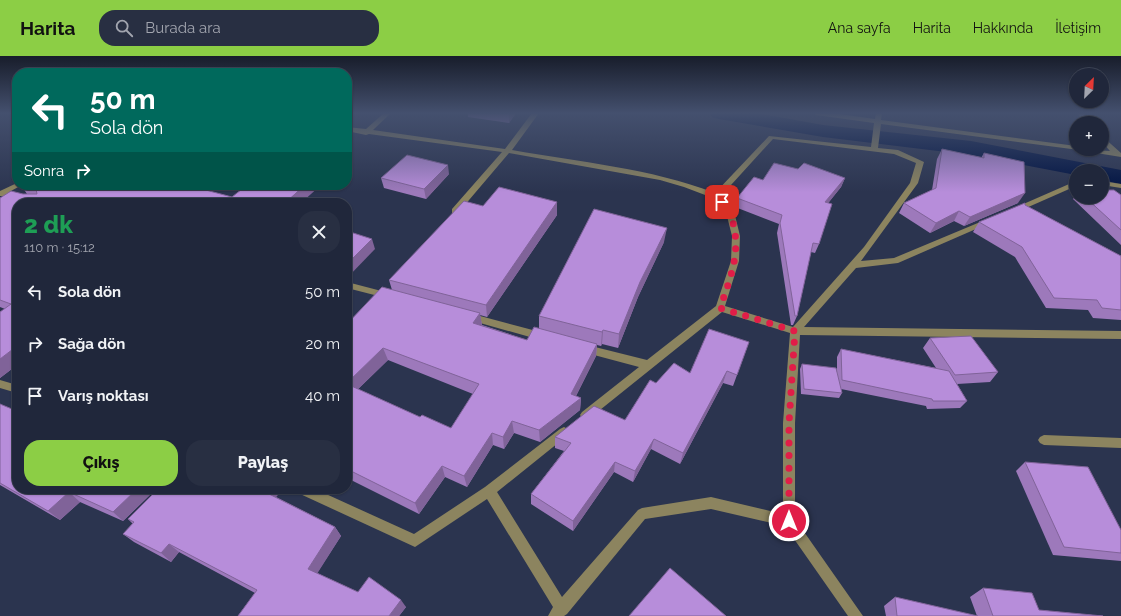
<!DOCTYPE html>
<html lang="tr">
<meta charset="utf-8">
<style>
:root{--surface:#20273b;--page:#282f42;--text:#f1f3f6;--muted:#a2a5af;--line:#3d4455;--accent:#8cce45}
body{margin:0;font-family:Raleway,sans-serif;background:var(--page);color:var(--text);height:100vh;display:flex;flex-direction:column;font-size:15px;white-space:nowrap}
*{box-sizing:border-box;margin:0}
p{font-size:13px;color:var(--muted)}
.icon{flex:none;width:22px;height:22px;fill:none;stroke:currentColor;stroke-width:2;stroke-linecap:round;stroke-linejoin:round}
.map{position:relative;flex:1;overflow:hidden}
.sheet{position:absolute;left:12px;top:142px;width:340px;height:296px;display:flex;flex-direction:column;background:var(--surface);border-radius:16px;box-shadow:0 1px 3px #0004,0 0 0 1px var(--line)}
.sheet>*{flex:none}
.banner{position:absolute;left:12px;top:12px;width:340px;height:122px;border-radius:16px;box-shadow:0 1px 3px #0004,0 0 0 1px var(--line);background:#00695c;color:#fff;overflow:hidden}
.needle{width:26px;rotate:24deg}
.tools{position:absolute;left:1069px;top:12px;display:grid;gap:8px}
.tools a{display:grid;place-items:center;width:40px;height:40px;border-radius:50%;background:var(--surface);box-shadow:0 1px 3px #0004,0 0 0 1px var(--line);font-size:20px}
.pin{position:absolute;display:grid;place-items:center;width:34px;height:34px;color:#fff;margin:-17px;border-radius:8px;box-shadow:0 2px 6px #0006}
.me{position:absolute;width:44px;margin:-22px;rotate:0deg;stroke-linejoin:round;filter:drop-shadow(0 0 3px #0008)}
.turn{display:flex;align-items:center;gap:14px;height:84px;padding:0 12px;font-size:18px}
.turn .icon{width:52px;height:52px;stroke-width:2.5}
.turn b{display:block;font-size:28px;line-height:34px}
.then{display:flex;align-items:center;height:38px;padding:0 12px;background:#0003;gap:8px;font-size:15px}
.round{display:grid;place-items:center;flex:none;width:42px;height:42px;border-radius:16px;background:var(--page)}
.overview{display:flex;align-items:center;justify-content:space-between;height:68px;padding:0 12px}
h1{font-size:24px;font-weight:800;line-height:30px;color:#1e9e55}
.button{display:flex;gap:8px;margin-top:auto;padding:8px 12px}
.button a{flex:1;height:46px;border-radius:16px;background:var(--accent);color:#111;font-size:16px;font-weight:800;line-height:46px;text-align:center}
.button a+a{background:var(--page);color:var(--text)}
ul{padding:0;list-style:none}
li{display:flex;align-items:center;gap:12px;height:52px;padding:0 12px}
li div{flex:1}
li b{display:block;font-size:15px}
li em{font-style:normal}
header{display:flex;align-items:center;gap:24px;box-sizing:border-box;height:56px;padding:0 20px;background:var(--accent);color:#111}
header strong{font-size:19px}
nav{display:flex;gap:22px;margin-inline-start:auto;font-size:14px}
.search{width:280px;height:36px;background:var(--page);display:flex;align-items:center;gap:10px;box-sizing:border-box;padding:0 14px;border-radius:16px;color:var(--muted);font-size:15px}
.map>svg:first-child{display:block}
</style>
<header>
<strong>Harita</strong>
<div class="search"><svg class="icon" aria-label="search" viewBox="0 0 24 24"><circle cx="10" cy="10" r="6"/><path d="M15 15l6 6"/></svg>Burada ara</div>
<nav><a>Ana sayfa</a><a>Harita</a><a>Hakkında</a><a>İletişim</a></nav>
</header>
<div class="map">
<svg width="1121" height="560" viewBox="0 0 1121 560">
<rect width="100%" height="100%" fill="#2b344f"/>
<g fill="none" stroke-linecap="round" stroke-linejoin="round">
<path fill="#001342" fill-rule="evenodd" d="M709,57h47l67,12 148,16 150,29v14l-19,-4v-9h-26v4l-105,-20 -148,-18 -104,-18 -7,-2z"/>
<g fill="#8c845f" fill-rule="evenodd">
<path d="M384,57h7l-18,17 132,19 27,-36h7l-27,37c67,12 138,18 203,43l54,-57 102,11 3,-24 -58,-8 -3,-2h19l43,6 1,-6h6l-1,7 195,26v3l3,1 -198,-26 -3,24 20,2 26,12 -6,21 -57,78 33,-3 91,-38 3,-1 4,3 -94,41 -42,5 -52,59 317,4v8l-321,-4 -5,88v96l68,97h-15l-63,-90 -74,-17 -66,10 -78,95 -3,2h-16l5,-9 -66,-108 -72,48 -117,-54 -2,-4h19l99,45 71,-47 75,-58 4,-2 4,2 2,3 -2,3 -71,57 65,105 76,-87 4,-2 69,-11 72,17v-91l7,-90 -68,-21 -132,106 -4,2 -4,-2 -2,-3 2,-3 57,-45 -60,-16 -1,-3 1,-3 4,-1 64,16 69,-54 15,-45 1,-25 -7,-28 -12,-10 -29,-11 -24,-7 -151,-27 -51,60h-6v-4l50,-57 -133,-18 -3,1 -19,-4v-4l19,2zM773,83l121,15 22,9 -6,20 -46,64 -71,80 -68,-21 14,-45 1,-25 -7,-29 -12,-11z"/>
<path d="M1077,57h7l8,10h-7z"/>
<path d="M1102,80l19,17v4l-37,-6 -4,-2 30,2 -8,-9z"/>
<path d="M1076,125v5l-59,26h-3l-4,-2z"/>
<path d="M1102,125l19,3v4l-19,-3z"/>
<path d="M17,127v2h5l-13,7 34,9 1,2h-13l-28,-7h-3v-5z"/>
<path d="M347,226l46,12 2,2 -5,3 -43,-11z"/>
<path d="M469,257l75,20 5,4 -5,4 -78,-22 -2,-2 2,-2z"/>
<path d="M0,324l17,5v8l-17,-5z"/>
<path d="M1044,379l77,3v10l-77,-3 -4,-2 -2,-3 2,-3z"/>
</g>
</g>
<g fill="#9d79bb" fill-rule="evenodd">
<path d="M468,57h48l-7,10 -41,-6z"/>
<path d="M942,93l39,9 3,-5 34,50 -54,23 -10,-5 -24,12 -31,-20 5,-10 28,-13 5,-31z"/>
<path d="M798,113l47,9 -4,9 -13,16 -9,41 -4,9 -4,-1 -14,64 -4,9h-2l-14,-92 2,-9 -44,-17 2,-9 26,-18z"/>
<path d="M449,118l-23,25 -42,-11 -3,-10z"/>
<path d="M21,129l211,12 69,6h-284v162l-17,13v-66l5,-3 -5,-2v-109l23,-4h4z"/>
<path d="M1076,139v2h26l19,-2v50l-48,-46z"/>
<path d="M557,146v13l-70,102 -7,-2 2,10 45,15 12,-12v-12l125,-74 -26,55 -20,51 -16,-4 -1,2 -4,-1 -1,11 -20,40 5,2 -1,12 -40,32 -26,-9 -10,16 -11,-4 -26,42 -22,-10 -26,37 -72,-36v-154l45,-34 -3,-10 94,-74zM388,304l85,34 -22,34 -31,-11 -62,-28z"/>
<path d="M1025,149l96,51v64l-28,-2 -5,-8 -42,-2 -31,-51 -42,-25 6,-10z"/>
<path d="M930,282l68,34 -8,10 -33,2 10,17 -7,7 -33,1 -1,-3 -85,-17 1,4 -3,5 -38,-4 -1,-25 2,-5 35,9v-16l4,-8 95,19 -13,-20z"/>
<path d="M749,286l-16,44 -10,-3 -43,81 -29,-15 -18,33 -19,-10 -41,59 -42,-27v-10l33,-43 -9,-3v-11l70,-17 31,-37 34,-10z"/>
<path d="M0,348l17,85h139l-33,32 -43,-19 -20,18 -60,-35z"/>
<path d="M1025,406l96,91v8l-68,-6 -37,-84z"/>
<path d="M283,433l-7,8 59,30 6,9 -24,37 41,19 48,15 -7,9h-161l17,-23 -76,-41 -8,10 -37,-20 -11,-8 10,-10 -5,-5z"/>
<path d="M983,532l56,22 64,6h-217l-2,-10 11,-9 82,19 -7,-19z"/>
</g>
<g fill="#806399">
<path d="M509,57h7l-7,10z"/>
<path d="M350,90l3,10 -6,6v-13z"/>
<path d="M448,109l1,9 -23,25 -2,-10z"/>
<path d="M845,122l-4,9 -19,24 3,-9z"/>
<path d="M305,129h16l-20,18h-16z"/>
<path d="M1025,137l-7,10 -54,23 6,-9z"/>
<path d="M557,146v13l-70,102 -1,-12z"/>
<path d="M959,155l-5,10 -24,12 6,-10z"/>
<path d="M667,172l-3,14 -26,55 -20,51 1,-14 21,-52z"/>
<path d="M372,183l3,10 -28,29v-14z"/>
<path d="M480,257l2,13 -9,-3z"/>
<path d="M603,274l-1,14 -1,2 1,-14z"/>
<path d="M597,288l-1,12 -25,50v-12z"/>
<path d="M17,290v19l-17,13v-19z"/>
<path d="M383,292l5,12 -37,36 -4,-10v-3z"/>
<path d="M727,315l-4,12 -43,81 3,-11z"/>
<path d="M581,342l-1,12 -40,32 -1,-12z"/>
<path d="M512,365l2,12 -10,16 -1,-12z"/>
<path d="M492,377l1,12 -26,42 -3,-11z"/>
<path d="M654,383l-3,10 -18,33 2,-11z"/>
<path d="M615,406l-1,10 -41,59v-10z"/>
<path d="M442,410l3,11 -26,37 -4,-11z"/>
<path d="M137,433h19l-33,32 -10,-9z"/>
<path d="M268,433h15l-11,12 -7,-9z"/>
<path d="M69,436l11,10 -20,18 -12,-9z"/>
<path d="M335,471l6,9 -26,41 -7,-8z"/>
<path d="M169,488l10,8 -8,10 -10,-9z"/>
<path d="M401,544l5,7 -7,9h-10z"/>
</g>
<g fill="#b78dda" stroke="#806399">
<path d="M347,89l3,1 -3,3z"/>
<path d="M942,93l42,9v-5l40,9 1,31 -55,24 -11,-6 -23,12 -32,-20 32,-15z"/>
<path d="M407,99l41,10 -24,24 -43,-11z"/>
<path d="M774,107l24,6 6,-6 41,15 -20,24 7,2 -13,40 -6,-1 -16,73h-2l-15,-93 2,-8 -45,-17 17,-21 9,3z"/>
<path d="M21,129h132l3,1v-1h31l45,12 15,-12h58l-20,18h-268v143l-17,13v-47l11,-8 -11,-4v-102l11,-7 12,3h14l-1,-5z"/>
<path d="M499,131l58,15 -71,103 -97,-25 75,-79 19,5z"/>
<path d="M1102,134h12l7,5v35l-36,-33h17z"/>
<path d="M1025,147v2l96,51v54l-19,-2 -5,-8 -43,-2 -32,-51 -43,-25z"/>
<path d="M594,153l73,19 -27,54 -21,52 -16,-4 -1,2 -63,-16z"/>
<path d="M347,175l25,8 -25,25z"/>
<path d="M382,231l98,26 -7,10 54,17 7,-13 63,17 -26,50 10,4 -42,32 -27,-9 -9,16 -11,-4 -28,43 -22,-10 -27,37 -68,-34v-85l73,33 2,-2 29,13 28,-44 -96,-36 -36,35v-36h1l-1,-1v-22z"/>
<path d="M709,273l40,13 -12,33 -10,-4 -44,82 -29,-14 -19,32 -20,-9 -42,59 -42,-27 40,-51 -16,-6 39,-31 31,14 25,-40 6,3 18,-20 16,10z"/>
<path d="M971,280l27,36 -43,3 -25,-37z"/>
<path d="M841,293l108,22 18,30h-34l-1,-2 -90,-19z"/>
<path d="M802,308l34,4 6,25 -38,-4z"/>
<path d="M0,348l12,5 5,-4v84h120l-24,23 -44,-20 -21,19 -48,-28z"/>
<path d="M1025,406l63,5 33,63v23l-57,-6z"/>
<path d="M158,433h110l-3,3 70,35 -27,42 50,23 11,-15 32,23 -12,16h-151l19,-26 -88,-46 -8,9 -38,-19 11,-12 -6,-3z"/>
<path d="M670,512l56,48h-97z"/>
<path d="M983,532l49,5 7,17 64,6h-110z"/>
<path d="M895,541l83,19h-81z"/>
</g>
<linearGradient id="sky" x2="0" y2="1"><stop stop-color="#181d2b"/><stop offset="0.42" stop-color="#44506e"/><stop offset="1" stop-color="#44506e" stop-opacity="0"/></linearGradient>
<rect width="1121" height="136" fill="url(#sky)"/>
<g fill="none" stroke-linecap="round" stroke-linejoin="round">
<path stroke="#e11d48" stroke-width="7" stroke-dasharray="0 12.6" d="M722,146c8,6 9,12 11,21 8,30 -3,56 -13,85l75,23 -6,92v98"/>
</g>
</svg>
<div class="tools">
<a><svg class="needle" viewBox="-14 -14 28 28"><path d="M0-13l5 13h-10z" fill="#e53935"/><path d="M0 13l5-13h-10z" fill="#a2a5af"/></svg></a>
<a>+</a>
<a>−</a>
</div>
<div class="pin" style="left:722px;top:146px;background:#d93025"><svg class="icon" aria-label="arrive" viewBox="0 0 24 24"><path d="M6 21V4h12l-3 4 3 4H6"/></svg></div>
<svg class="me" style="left:789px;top:465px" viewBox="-20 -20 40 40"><circle r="17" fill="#e11d48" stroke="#fff" stroke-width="3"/><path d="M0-11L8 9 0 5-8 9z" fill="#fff"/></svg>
<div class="banner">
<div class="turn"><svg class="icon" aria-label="left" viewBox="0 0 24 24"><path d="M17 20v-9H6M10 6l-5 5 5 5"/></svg><div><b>50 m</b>Sola dön</div></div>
<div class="then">Sonra<svg class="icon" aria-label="right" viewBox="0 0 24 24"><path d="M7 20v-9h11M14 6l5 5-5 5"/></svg></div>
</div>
<section class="sheet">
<div class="overview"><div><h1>2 dk</h1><p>110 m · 15:12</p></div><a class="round"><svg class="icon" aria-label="close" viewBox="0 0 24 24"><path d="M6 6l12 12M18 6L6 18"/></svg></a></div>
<ul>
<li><svg class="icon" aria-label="left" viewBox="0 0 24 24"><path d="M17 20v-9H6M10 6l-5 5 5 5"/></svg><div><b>Sola dön</b></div><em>50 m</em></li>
<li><svg class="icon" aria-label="right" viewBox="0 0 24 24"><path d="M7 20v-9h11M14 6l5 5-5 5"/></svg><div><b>Sağa dön</b></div><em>20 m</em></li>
<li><svg class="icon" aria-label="arrive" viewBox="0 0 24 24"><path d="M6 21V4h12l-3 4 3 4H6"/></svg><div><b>Varış noktası</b></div><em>40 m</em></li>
</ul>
<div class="button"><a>Çıkış</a><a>Paylaş</a></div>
</section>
</div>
